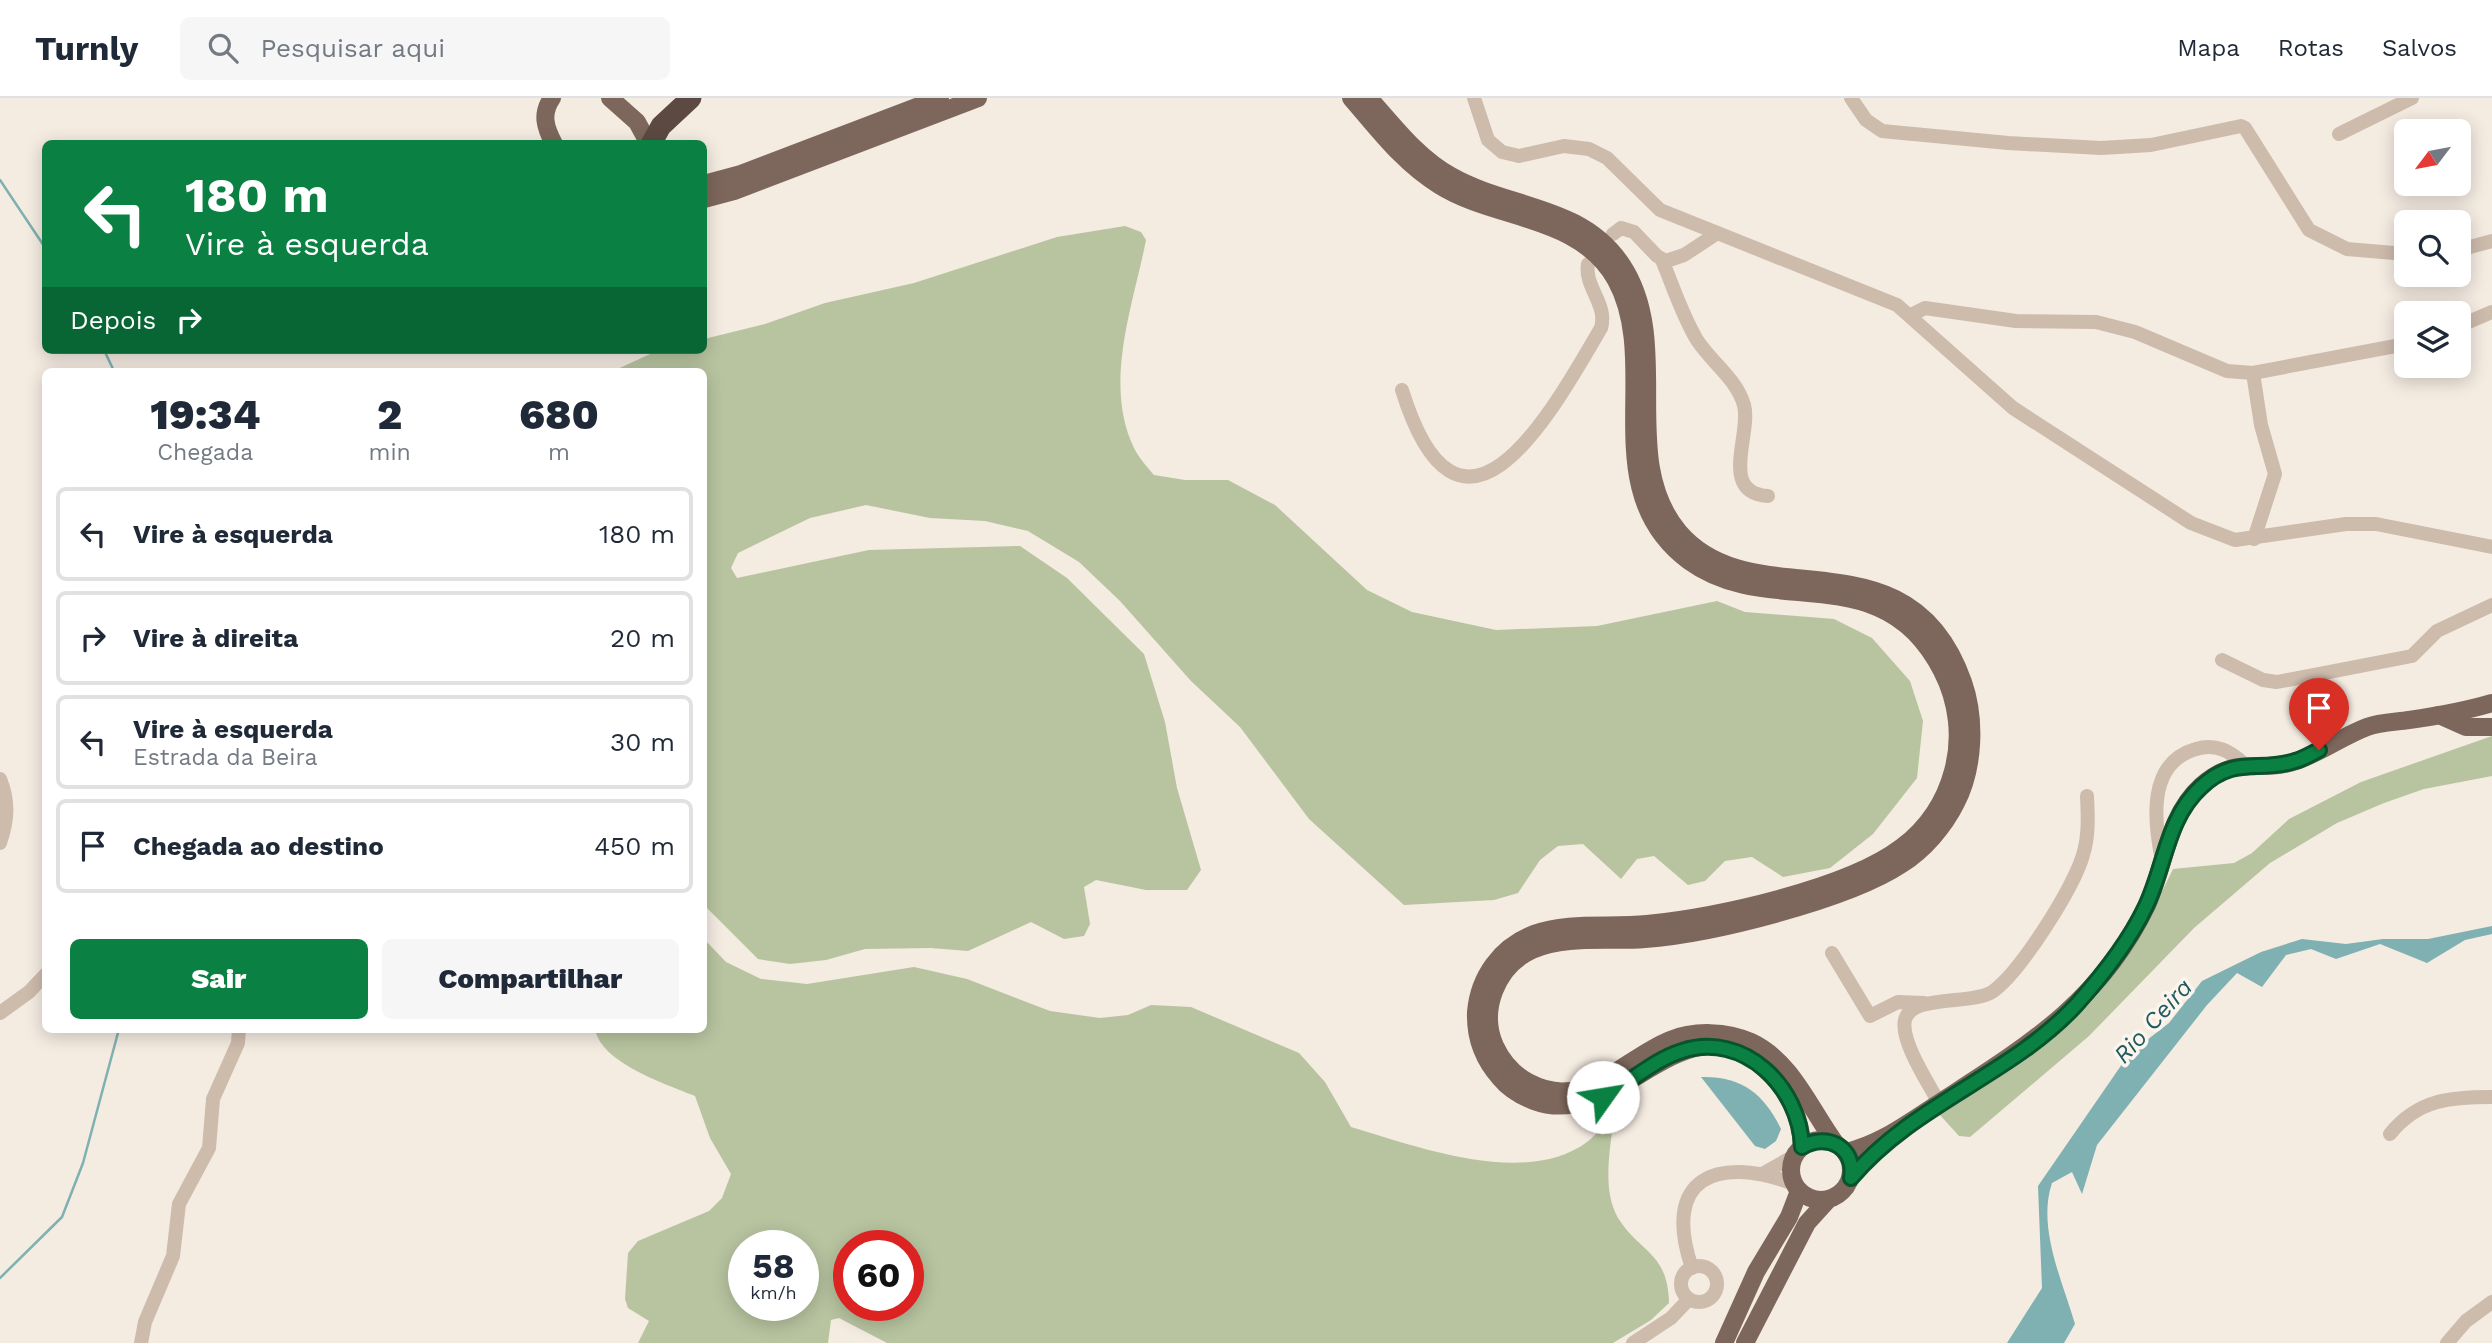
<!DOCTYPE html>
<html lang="pt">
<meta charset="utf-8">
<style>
:root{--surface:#fff;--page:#f6f6f7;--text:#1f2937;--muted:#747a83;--line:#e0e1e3;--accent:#0b8043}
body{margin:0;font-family:"Work Sans",sans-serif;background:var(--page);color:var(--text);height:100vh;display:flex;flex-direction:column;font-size:26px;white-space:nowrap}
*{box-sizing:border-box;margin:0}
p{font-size:23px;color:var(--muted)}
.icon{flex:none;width:38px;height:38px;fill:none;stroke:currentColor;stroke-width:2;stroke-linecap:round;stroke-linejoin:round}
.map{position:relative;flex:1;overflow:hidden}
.drawer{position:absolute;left:42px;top:270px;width:665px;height:665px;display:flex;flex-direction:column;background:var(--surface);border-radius:10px;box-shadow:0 4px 18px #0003}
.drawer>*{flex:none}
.hud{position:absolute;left:42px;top:42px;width:665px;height:214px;border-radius:10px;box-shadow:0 4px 18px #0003;background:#0b8043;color:#fff;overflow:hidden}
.needle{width:46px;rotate:238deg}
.fabs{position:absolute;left:2394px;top:21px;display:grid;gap:14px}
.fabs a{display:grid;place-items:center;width:77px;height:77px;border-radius:10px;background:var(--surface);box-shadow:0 4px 18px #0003;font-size:35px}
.speed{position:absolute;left:728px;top:1132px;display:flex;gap:14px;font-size:35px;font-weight:700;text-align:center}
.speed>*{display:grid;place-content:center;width:91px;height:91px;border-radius:50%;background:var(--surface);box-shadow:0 4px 18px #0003;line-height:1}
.speed small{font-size:18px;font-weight:400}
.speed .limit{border:10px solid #d22;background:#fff;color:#111}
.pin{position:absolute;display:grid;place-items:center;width:60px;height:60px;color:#fff;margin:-72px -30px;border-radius:50% 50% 50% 0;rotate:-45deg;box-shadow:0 0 7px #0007}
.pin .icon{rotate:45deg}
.me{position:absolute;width:77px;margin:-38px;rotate:58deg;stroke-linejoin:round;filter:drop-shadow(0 0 5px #0008)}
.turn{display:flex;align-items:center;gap:24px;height:147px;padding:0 28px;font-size:32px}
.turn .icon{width:91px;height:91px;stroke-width:2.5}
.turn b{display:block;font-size:49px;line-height:60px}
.then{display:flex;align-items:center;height:66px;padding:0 28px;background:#0003;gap:14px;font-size:26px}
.eta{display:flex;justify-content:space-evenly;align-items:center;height:119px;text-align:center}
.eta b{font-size:42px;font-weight:800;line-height:49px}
.primary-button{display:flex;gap:14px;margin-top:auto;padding:14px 28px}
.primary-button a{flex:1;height:80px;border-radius:10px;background:var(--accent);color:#fff;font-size:28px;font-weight:800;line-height:80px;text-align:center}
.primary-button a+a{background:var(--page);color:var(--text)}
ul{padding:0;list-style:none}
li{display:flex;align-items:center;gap:21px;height:94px;margin:0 14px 10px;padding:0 14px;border:4px solid var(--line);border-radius:10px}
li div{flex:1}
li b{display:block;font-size:26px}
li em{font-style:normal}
header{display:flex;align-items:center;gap:42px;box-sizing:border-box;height:98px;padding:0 35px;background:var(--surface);border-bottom:2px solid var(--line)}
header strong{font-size:33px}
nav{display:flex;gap:38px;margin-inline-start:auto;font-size:24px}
.search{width:490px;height:63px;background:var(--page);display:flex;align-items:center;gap:18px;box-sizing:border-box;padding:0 24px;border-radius:10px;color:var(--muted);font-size:26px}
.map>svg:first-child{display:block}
</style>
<header>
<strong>Turnly</strong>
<div class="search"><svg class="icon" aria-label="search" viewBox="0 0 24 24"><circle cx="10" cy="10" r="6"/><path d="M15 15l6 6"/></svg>Pesquisar aqui</div>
<nav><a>Mapa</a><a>Rotas</a><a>Salvos</a></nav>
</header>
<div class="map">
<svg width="2492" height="1245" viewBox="0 0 2492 1245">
<rect width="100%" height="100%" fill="#f4ebe1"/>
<g fill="#b8c4a0" fill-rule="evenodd">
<path d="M1125,128l16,6 5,8c-13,66 -43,144 -12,208 5,10 13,19 20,27l31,5h43l47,25 92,85 45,22 84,18 101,-4 120,-25 28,11 89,7 38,19 38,43 13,40 -6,57 -44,56 -43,34 -47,9 -31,-20 -27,4 -20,20 -17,4 -34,-29 -17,3 -16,20 -38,-35 -25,2 -18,14 -22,33 -24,7 -90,5 -95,-86 -69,-92 -49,-46 -71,-80 -41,-39 -51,-31 -43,-10 -55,-3 -64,-13 -56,13 -72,35 -7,15 6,10 132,-28 151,-4 47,32 77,76 21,68 12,66 24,82 -14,20h-41l-50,-10 -12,7 6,37 -6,12 -20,3 -33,-17 -63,29 -37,-3 -66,1 -39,11 -36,4 -32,-5 -54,-54v-534h-91l46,-21h45v-11l61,-15 60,-21 89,-20 143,-46z"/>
<path d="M2492,638v40l-68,13 -40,14 -47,20 -67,40 -76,65 -105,108 -119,101 -11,-1 -20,-22c48,-29 96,-58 137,-97 43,-40 72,-96 97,-148l61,-6 18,-10 37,-34 72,-37z"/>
<path d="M704,841l22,23 35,17 46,5 107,-17 53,12 83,32 50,7 28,-3 23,-10 40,2 108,46 26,29 26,45c65,19 174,61 236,15 9,-7 18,-18 27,-27 -3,31 -13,74 4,103 22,35 50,34 51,85l-18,17 -38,23h-726l-48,-25 -8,2 -3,23h-190l11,-22 -21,-13 -3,-9 3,-46 10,-12 71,-30 13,-13 9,-24 -21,-36 -15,-42c-29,-12 -94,-33 -100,-67h109zM744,1148h59v60h-59zM849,1148h59v60h-59z"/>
</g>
<g fill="#7fb0b2">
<path d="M2492,828v8l-27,6 -38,23 -47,-19 -44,15 -25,-10 -25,6 -24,32 -25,-14 -30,32 -110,140 -15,49 -10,-22 -20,11c-15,44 10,97 23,141l-11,19h-57l35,-55 -4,-102 91,-132 40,-31 33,-42 59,-29 41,-13 44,5 37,-5h45z"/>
<path d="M1701,979c41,-1 63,17 80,52l-5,12 -11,8 -10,-3z"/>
</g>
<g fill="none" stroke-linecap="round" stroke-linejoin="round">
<g stroke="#7fb0b2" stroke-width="2.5">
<path d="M0,82l46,69"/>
<path d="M104,252l10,21"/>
<path d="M0,1180l62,-61 21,-54 36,-134"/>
</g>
<g stroke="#cdbbac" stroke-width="14">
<path d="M1474,0l14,42 14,12 17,4 45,-10 25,3 18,9 53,52 237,95 116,103 178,115 44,17 111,-16h30l116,23"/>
<path d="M1851,0l15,22 16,11 126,12 93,5 50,-3 90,-19 4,2 64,102 38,19 59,5"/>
<path d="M2339,36l73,-36"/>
<path d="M1613,136l8,-6 13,4 23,24 9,5 18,-6 32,-21"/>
<path d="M2459,152l33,-9"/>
<path d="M1662,162c11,26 20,55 35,80 15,23 39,38 47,65 8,28 -26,88 24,91"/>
<path d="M1911,217l14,-7 91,13 80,1 39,10 92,39 26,2 153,-29"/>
<path d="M2459,228l33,-14"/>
<path d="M2253,275l8,52 14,49 -21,65"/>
<path d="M1402,292c59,190 151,20 199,-62 7,-24 -17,-41 -13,-64"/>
<path d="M2222,562l41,20 14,2 135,-26 25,-25 55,-26"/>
<path d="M0,681c9,22 8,41 0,64"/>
<path d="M2162,763c-8,-40 -15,-98 34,-112 20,-6 34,2 48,15"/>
<path d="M1832,855l38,63 28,-14 26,1"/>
<path d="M0,915l29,-21 17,-18"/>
<path d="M1939,1005c-10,-19 -39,-62 -34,-83 6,-26 67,-15 87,-28 28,-19 82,-105 91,-137 6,-19 5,-39 4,-59"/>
<path d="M2390,1036c28,-35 61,-37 102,-37"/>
<path d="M1764,1075l30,-17"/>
<circle cx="1699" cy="1186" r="18"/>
<path d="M1692,1170c-31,-91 25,-113 102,-84"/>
<path d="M141,1245l4,-21 28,-66 6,-52 30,-56 4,-49 25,-56 1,-14"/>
<path d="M1633,1245l38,-25 18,-19"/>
<path d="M2447,1245l19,-22 26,-19"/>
</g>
<g stroke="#7d675c" stroke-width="18">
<path d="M552,0c-11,16 -7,29 2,46"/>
<path d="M610,0l27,24 12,22"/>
<path d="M1351,0c27,31 52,65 88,87 57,36 140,29 177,95 47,86 -23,210 73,281 82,60 194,-7 253,110 16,31 20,67 11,100 -8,30 -26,57 -51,76 -55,42 -186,70 -255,77 -36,4 -79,-3 -113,10 -34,13 -55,43 -58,78 -1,26 7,47 24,66 9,11 21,18 34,23 87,32 152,-114 235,-28 21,21 32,44 33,74"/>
<path d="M1369,0c25,28 49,60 82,78 58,33 131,28 171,89 53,80 -5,194 57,267 76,89 229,-7 284,150 13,37 11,86 -7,121 -12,24 -32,47 -54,61 -54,36 -191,70 -257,75 -36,3 -79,-4 -113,11 -35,16 -53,60 -37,96 7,15 19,29 35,37 54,29 93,-24 140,-43 24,-10 57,-9 81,2 41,19 59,67 85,102"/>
<path d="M704,86l37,-10 199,-76"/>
<path d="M704,101l30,-8 244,-93"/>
<path d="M2439,617l27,12h26"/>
<circle cx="1821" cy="1072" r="30"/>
<path d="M1846,1054c35,-8 63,-30 93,-49 86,-56 161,-100 208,-198 18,-39 20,-88 54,-119 37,-33 57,-12 95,-25 24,-8 47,-25 71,-34 13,-5 29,-5 42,-7 28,-4 56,-9 83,-17"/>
<path d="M1724,1245l32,-71 33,-55 10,-26"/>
<path d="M1745,1245l62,-120 20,-22"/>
</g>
<path stroke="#5c4a42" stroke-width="21" d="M651,46l10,-18 30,-28"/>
</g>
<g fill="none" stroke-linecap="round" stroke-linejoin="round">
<defs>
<path id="route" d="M1603,999c27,-14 50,-37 79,-46 62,-20 118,36 120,96 26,-15 54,1 49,31 62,-74 160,-103 225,-173 27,-30 53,-63 70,-99 19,-40 21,-88 55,-119 34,-32 57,-14 94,-26 8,-2 16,-7 24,-11"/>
</defs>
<use href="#route" stroke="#07532c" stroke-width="18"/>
<use href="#route" stroke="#0b8043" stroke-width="12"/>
</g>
<g text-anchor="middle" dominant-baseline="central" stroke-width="7" stroke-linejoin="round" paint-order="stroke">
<g font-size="24" font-style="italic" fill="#1f5a5e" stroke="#fbf5ee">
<text transform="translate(2153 923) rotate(-48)">Rio Ceira</text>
</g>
</g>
</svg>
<div class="fabs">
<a><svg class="needle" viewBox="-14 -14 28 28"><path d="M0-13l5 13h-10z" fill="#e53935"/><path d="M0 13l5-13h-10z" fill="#747a83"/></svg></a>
<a><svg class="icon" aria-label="search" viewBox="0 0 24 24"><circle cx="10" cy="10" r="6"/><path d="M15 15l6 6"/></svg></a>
<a><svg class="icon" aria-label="layers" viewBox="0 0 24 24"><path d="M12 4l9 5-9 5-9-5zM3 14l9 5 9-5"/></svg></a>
</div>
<div class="speed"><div>58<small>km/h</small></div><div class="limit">60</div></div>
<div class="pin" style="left:2319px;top:652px;background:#d93025"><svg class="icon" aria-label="arrive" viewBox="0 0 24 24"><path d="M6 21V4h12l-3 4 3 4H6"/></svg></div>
<svg class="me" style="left:1603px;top:999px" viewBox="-20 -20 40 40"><circle r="19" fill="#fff"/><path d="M0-13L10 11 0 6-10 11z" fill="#0b8043"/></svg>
<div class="hud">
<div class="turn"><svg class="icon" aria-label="left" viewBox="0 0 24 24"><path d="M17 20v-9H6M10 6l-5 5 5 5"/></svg><div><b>180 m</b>Vire à esquerda</div></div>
<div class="then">Depois<svg class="icon" aria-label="right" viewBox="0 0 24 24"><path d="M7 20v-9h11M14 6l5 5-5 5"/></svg></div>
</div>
<section class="drawer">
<div class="eta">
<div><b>19:34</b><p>Chegada</p></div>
<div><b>2</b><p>min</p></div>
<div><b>680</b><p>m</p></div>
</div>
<ul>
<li><svg class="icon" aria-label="left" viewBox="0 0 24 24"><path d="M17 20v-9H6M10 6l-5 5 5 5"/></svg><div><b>Vire à esquerda</b></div><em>180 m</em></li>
<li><svg class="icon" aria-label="right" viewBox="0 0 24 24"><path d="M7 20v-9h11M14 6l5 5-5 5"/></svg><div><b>Vire à direita</b></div><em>20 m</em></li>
<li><svg class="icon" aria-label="left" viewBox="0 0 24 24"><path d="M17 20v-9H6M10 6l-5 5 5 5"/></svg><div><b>Vire à esquerda</b><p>Estrada da Beira</p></div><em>30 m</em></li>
<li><svg class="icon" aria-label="arrive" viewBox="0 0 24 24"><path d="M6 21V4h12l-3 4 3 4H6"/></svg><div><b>Chegada ao destino</b></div><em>450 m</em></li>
</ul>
<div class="primary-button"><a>Sair</a><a>Compartilhar</a></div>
</section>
</div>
